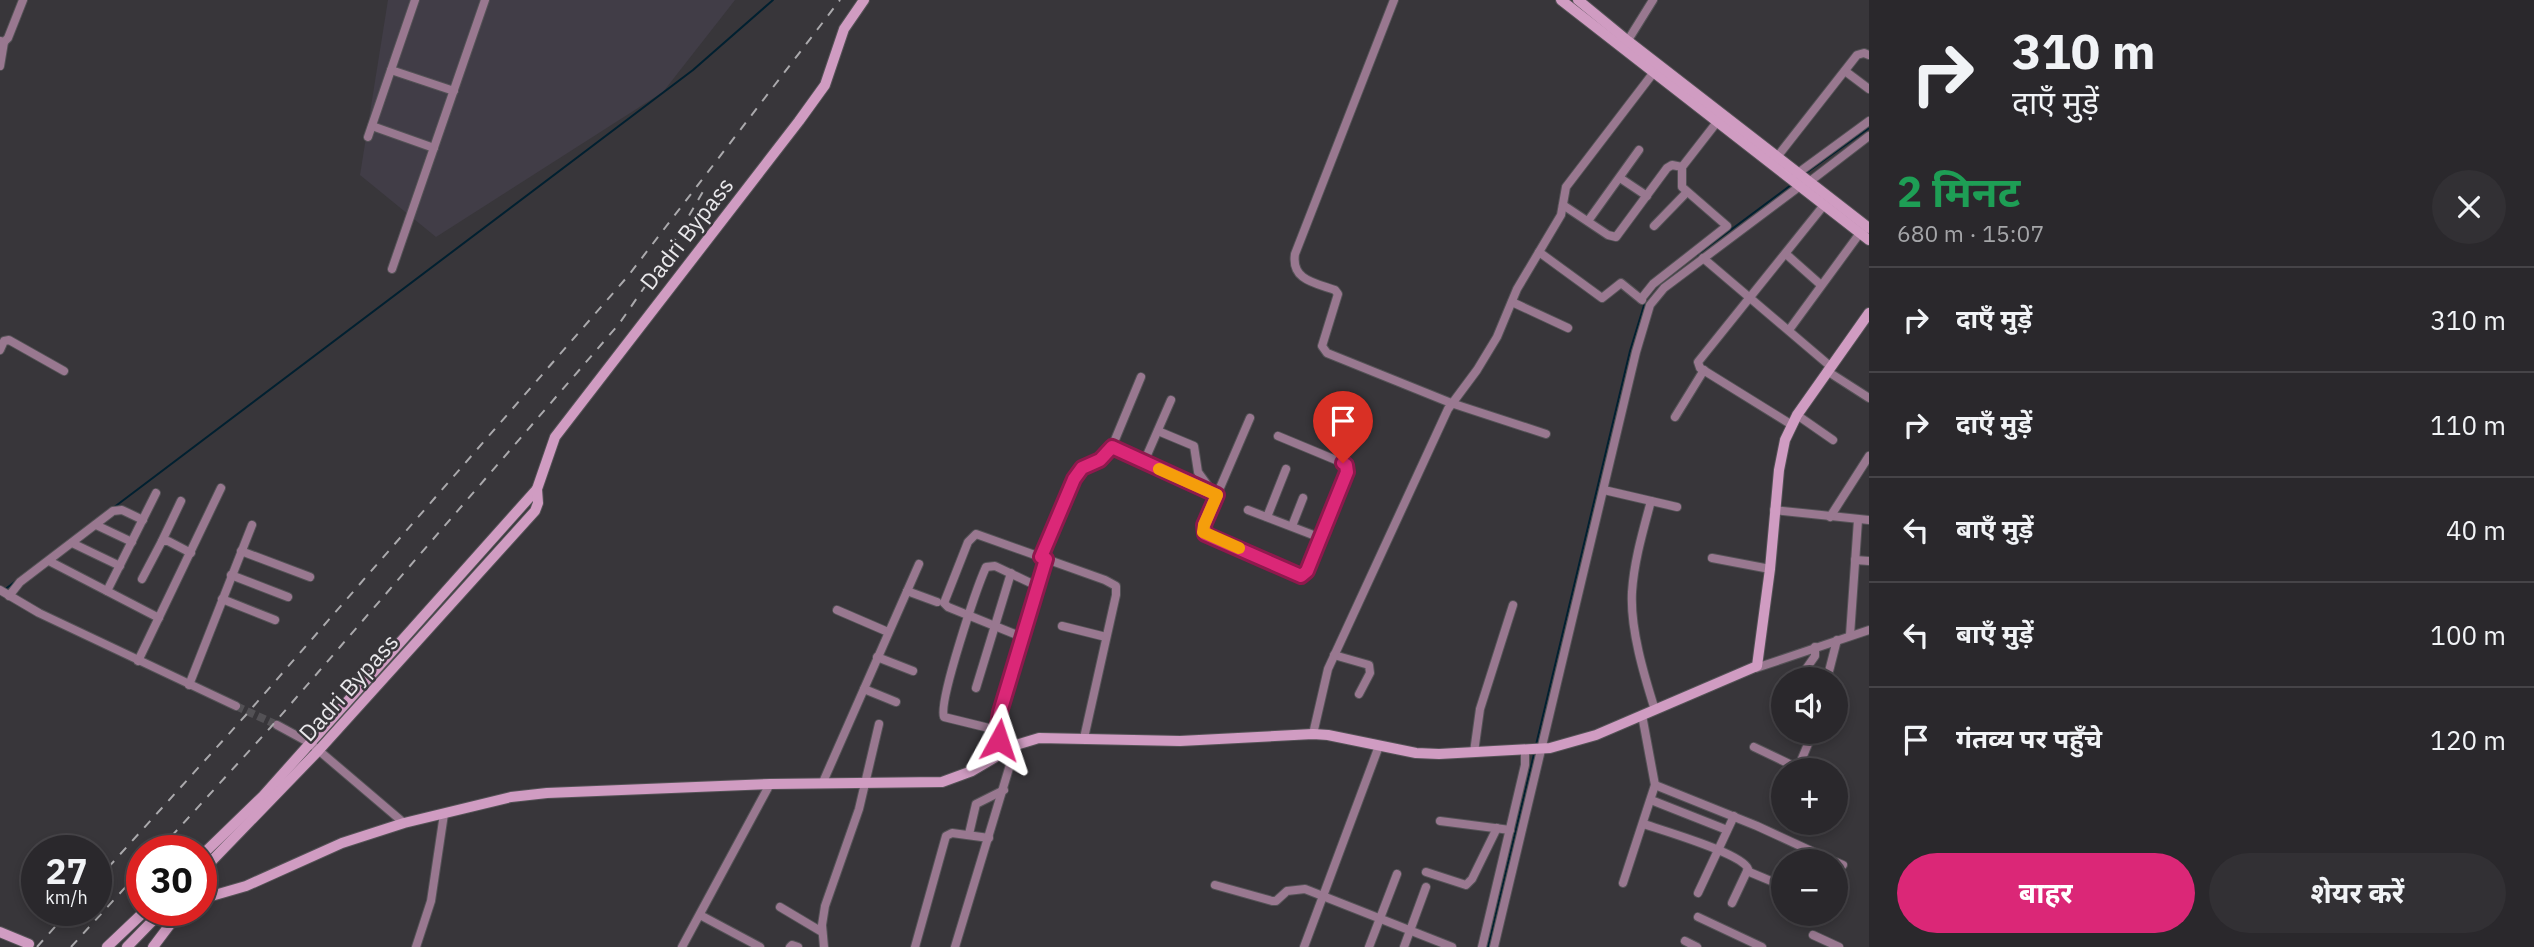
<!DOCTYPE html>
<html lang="hi">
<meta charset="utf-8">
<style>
:root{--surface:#2a282c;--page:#323034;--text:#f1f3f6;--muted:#a5a6a9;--line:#464448;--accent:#db2777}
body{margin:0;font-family:"IBM Plex Sans","Noto Sans Devanagari",sans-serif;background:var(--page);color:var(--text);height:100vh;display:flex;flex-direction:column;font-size:26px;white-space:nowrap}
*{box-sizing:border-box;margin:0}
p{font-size:23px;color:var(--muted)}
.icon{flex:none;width:38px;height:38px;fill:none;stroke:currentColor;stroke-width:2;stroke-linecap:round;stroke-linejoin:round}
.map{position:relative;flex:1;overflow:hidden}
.panel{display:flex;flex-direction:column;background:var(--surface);width:665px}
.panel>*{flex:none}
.top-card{background:#2a282c;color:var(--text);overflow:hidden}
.tools{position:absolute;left:1771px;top:667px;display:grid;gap:14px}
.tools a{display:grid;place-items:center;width:77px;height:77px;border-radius:50%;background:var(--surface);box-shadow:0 4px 10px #0003,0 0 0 2px var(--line);font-size:35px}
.speed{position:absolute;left:21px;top:835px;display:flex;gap:14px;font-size:35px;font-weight:700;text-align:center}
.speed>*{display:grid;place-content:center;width:91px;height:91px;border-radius:50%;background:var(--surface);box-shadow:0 4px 10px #0003,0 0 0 2px var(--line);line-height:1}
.speed small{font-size:18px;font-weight:400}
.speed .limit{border:10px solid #d22;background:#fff;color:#111}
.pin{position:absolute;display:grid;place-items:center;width:60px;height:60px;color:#fff;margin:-72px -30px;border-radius:50% 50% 50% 0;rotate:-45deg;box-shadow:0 0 7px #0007}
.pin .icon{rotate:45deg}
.me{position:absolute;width:77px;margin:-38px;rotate:5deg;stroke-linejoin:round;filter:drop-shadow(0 0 5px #0008)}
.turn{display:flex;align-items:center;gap:24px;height:147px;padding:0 28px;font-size:32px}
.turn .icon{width:91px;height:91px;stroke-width:2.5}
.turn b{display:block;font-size:49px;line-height:60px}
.round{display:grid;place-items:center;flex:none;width:74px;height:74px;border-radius:37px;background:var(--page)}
.head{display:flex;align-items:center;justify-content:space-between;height:119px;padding:0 28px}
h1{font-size:42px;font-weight:700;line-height:52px;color:#1e9e55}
.primary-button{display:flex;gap:14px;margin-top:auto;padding:14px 28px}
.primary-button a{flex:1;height:80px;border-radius:42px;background:var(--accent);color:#fff;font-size:28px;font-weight:700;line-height:80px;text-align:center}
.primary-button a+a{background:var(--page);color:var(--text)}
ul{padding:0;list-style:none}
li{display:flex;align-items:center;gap:21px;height:105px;padding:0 28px;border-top:2px solid var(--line)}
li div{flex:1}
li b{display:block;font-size:26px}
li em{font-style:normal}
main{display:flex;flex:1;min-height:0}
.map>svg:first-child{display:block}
</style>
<main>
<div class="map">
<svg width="1869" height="947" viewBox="0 0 1869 947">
<rect width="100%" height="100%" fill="#38363a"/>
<path fill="#413d47" d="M388,0h347l-72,92 -227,145 -76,-62z"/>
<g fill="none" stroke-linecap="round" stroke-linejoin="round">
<g stroke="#012030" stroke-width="2">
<path d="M1806,173l63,-45"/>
<path d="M1697,255l94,-70"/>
<path d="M113,508l580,-438 80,-70"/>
<path d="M4,590l12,-9"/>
<path d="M1536,745l94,-394 15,-49"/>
<path d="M1488,947l46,-193"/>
</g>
<path stroke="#535155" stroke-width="8" stroke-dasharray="8 4" stroke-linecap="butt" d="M236,706l41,19"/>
<defs>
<g id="street">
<path d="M1394,0l-99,254c-4,26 20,29 40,36l3,4 -16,52 5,7 124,50 95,31"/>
<path d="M0,41l4,1 4,-4 15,-38"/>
<path d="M1625,45l28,-45"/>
<path d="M0,66l4,-24"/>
<path d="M391,70l63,21"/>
<path d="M1845,71l24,18"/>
<path d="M372,126l62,22"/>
<path d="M368,137l47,-137"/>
<path d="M1777,157l80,-102 7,-2 5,2"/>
<path d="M1798,173l71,-52"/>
<path d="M1620,178l27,18"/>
<path d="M1809,182l60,-46"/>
<path d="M1563,205l45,30 8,2 51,-69 5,-3 10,2 35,-45"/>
<path d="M1588,221l51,-71"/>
<path d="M1654,226l33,-34"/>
<path d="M1539,252l63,46 19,-15 21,17"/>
<path d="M1786,254l35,31"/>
<path d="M1703,258l127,108"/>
<path d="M392,269l93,-269"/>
<path d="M1641,299l12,-15 74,-58 -45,-39v-20"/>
<path d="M1512,302l56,26"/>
<path d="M1789,330l71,-97"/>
<path d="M0,350l4,-9 5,-1 55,31"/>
<path d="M1827,371l42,27"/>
<path d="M1797,415l36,25"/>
<path d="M1675,417l29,-47"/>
<path d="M1250,418l-46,107 -1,7 98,45 6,-6 40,-103 -4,-5 -65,-27"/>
<path d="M1792,425l-92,-57 -2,-6 126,-157"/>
<path d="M1158,431l36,15 4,26 13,18"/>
<path d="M1112,447l29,-70"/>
<path d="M1144,462l27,-62"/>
<path d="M1604,490l73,17"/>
<path d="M1651,501c-8,30 -17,60 -19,91 -2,37 12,83 23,118"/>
<path d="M1248,510l73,28"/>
<path d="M1774,510l95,10"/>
<path d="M1267,517l19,-48"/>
<path d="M1830,517l39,-61"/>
<path d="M96,525l36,17"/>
<path d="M1292,526l11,-28"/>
<path d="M162,541l19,-40"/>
<path d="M72,543l48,23"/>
<path d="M241,551l69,26"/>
<path d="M1041,557l36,-83 5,-6 20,-9 8,-11 107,46"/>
<path d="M1712,558l58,11"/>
<path d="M1855,560l14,1"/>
<path d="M49,561l110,57"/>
<path d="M231,575l57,22"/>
<path d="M142,579l20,-38h6l23,12"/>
<path d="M0,590l39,23 197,93"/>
<path d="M107,591l49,-98"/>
<path d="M907,591l30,11"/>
<path d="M9,596l11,-14 93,-71 9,-1 21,10"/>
<path d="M222,599l53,21"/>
<path d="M837,610l51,22"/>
<path d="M1062,626l44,11"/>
<path d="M1850,635l8,-115"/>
<path d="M1022,637l-74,-30 -4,-4 24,-61 8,-8 129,46 11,6v9l-32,143"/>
<path d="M1334,655l35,10 1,8 -11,21"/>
<path d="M877,657l36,14"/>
<path d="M138,661l83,-173"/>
<path d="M1756,668l113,-38"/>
<path d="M1799,679l16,-23v-9"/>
<path d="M1827,679l10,-39"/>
<path d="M189,685l63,-160"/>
<path d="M976,688l35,-115"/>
<path d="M864,689l32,13"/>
<path d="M1780,704l3,-4"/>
<path d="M277,725l33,18 94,80"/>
<path d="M997,730l-53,-13c-6,-15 33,-130 42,-150l9,-1 42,20"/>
<path d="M1313,734l15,-65 120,-260 29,-39 20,-33 20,-48 44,-74 5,-28 88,-115"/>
<path d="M1754,747l44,21 15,-36"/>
<path d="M1474,752l6,-43 33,-104"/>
<path d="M1001,754l-4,-24 3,-18 46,-153"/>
<path d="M823,782l96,-218"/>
<path d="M1655,785l102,41 76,35"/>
<path d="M1651,800l76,30"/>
<path d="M1440,821l70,9"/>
<path d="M1644,824c19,7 98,29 104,45l-16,34"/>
<path d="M969,834l7,-30 28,-14"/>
<path d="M1836,862l7,3"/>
<path d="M1747,871l36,15"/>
<path d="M1426,872l40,13 6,-6 25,-51"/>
<path d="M1623,883l32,-98 -13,-70"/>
<path d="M1215,885l57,16h4l11,-10 18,-2 147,58"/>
<path d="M1698,893l36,-77"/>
<path d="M780,907l42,25"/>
<path d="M700,915l60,32"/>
<path d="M1698,917l64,30"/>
<path d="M1813,935l26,12"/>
<path d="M1685,941l12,6"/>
<path d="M416,947l15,-46 13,-87"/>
<path d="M682,947l88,-163"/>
<path d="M790,947l2,-2 6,2"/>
<path d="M824,947l-2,-22 3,-19 34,-97 20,-85"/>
<path d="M915,947l31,-111 6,-3 37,5"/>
<path d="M955,947l61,-202"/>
<path d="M1304,947l75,-201"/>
<path d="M1369,947l28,-73"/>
<path d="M1404,947l22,-60"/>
<path d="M1482,947l43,-182v-16"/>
<path d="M1494,947l142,-595 14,-47 14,-17 136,-102"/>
</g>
<g id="secondary">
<path d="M1561,0l308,240"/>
<path d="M1578,0l50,41 241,187"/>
<path d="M201,856l62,-60 274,-307"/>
<path d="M201,872l118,-122 216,-239 3,-8 -1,-14 18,-52 244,-316 26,-36 19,-56 20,-29"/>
<path d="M201,899l45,-13 96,-43 62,-20 107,-26 36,-4 223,-9 172,-2 30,-11 44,-26 23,-7 141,3 133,-7 15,1 88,18 23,1 111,-6 46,-13 161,-69 13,-97 9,-99 6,-30 12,-25 72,-102"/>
<path d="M0,932l29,12"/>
<path d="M107,947l39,-37"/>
<path d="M127,947l36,-37"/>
<path d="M153,947l28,-37"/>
</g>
</defs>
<use href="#street" stroke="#545256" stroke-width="10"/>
<use href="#secondary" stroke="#545256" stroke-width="12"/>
<use href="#street" stroke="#997890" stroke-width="8"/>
<use href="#secondary" stroke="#d09cc2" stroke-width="10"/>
<g stroke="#aaa9ac" stroke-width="2" stroke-dasharray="9 9" stroke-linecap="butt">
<path d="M159,850l111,-122 349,-404 45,-65 41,-71"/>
<path d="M96,881l149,-165 383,-440 212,-276"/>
<path d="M37,947l33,-37"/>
<path d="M71,947l71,-78"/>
</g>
</g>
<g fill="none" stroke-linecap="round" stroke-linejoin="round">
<defs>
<path id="route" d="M999,740l-1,-15 2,-13 46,-153 -5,-2 33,-78 8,-11 18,-8 12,-13 105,48 -13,30 1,9 96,42 6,-5 40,-99 -1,-7 -3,-2"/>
</defs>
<use href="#route" stroke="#8e194d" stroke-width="18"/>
<use href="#route" stroke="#db2777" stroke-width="12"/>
<path stroke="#f59e0b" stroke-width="12" d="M1159,469l58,26 -13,30 -1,7 36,16"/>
</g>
<g text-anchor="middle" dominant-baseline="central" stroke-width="5" stroke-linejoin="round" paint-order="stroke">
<g font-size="23" fill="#e9e8eb" stroke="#38363a">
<text transform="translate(686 233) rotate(-52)">Dadri Bypass</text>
<text transform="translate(348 687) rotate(-48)">Dadri Bypass</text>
</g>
</g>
</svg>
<div class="tools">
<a><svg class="icon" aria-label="sound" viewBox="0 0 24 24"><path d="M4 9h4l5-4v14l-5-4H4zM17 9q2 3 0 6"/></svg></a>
<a>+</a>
<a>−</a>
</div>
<div class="speed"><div>27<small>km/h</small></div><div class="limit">30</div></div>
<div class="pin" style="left:1343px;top:463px;background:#d93025"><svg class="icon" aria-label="arrive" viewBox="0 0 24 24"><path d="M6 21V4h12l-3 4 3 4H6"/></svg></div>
<svg class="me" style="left:999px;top:740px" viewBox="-20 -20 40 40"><path d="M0-17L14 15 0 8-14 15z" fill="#db2777" stroke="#fff" stroke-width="4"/></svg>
</div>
<section class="panel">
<div class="top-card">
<div class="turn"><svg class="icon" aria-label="right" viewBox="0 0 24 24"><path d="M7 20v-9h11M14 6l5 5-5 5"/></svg><div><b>310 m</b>दाएँ मुड़ें</div></div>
</div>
<div class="head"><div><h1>2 मिनट</h1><p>680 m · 15:07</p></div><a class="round"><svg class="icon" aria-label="close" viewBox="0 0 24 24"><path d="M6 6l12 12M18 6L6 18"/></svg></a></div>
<ul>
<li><svg class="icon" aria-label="right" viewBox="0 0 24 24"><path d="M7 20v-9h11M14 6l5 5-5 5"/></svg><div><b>दाएँ मुड़ें</b></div><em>310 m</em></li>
<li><svg class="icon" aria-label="right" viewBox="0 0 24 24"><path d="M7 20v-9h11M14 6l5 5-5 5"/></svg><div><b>दाएँ मुड़ें</b></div><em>110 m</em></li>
<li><svg class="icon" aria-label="left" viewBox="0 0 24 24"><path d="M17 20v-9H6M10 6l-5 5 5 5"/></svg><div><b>बाएँ मुड़ें</b></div><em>40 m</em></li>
<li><svg class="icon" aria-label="left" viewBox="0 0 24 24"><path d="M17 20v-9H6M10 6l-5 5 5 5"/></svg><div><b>बाएँ मुड़ें</b></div><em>100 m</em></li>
<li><svg class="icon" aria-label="arrive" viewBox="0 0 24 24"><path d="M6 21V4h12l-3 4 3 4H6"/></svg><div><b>गंतव्य पर पहुँचे</b></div><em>120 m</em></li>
</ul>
<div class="primary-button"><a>बाहर</a><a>शेयर करें</a></div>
</section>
</main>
